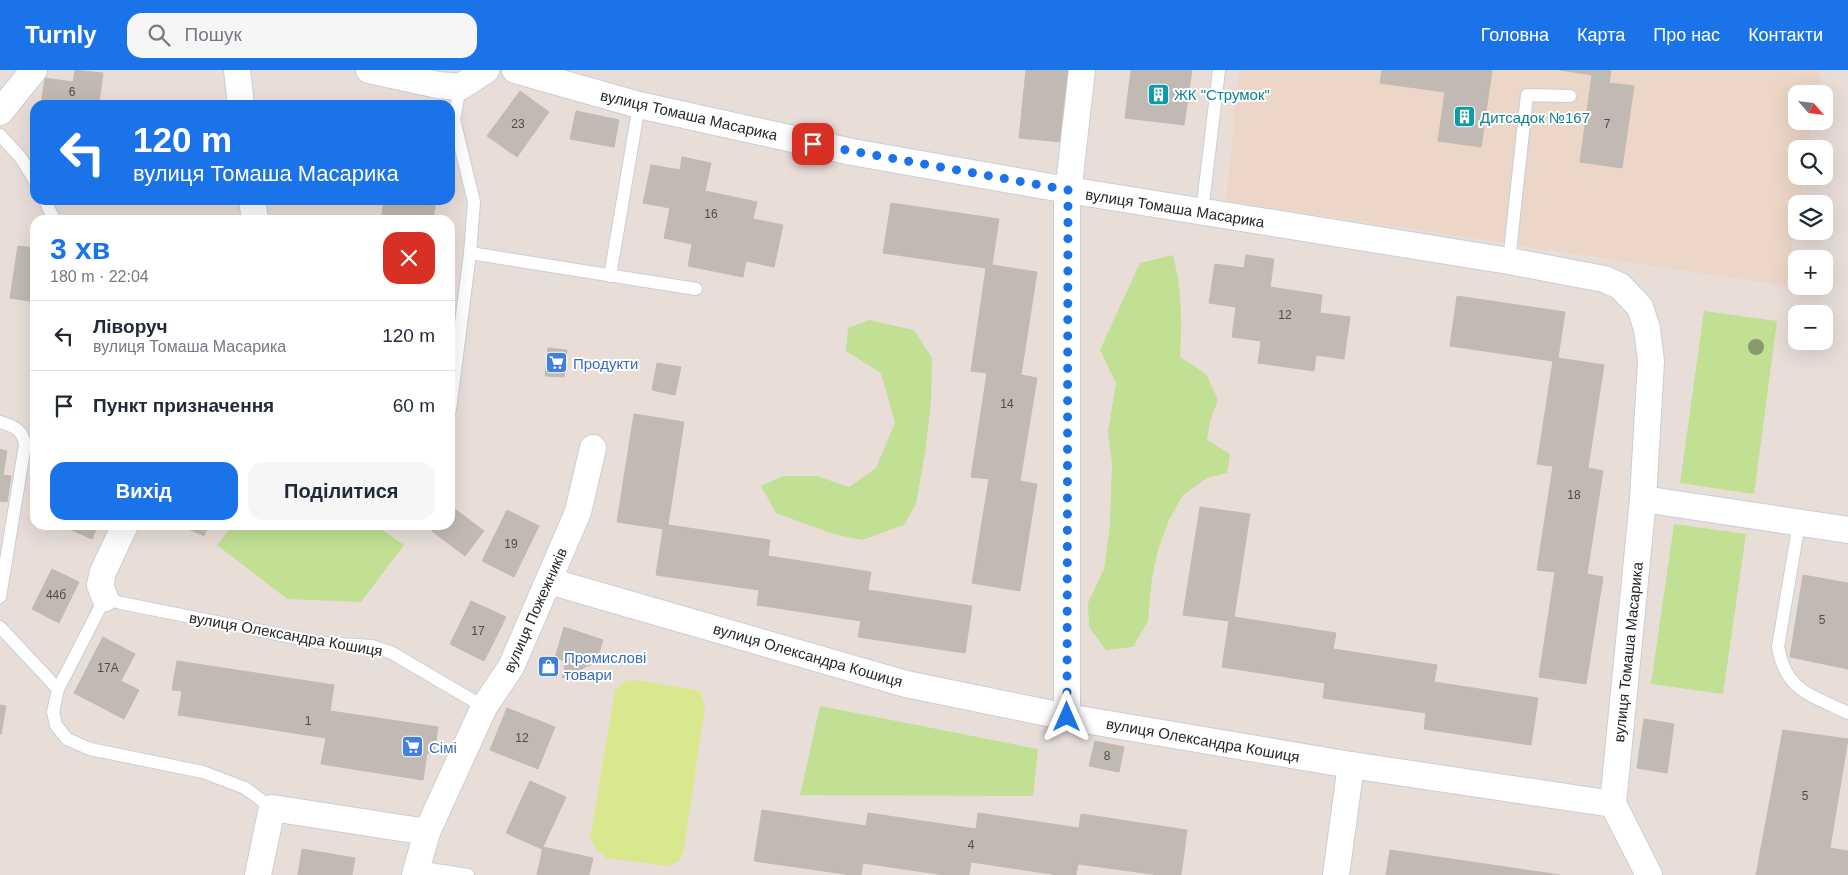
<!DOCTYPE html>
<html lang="uk">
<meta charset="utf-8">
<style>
:root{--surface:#fff;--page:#f6f6f7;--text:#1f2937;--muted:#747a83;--line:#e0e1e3;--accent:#1a73e8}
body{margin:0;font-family:Helvetica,sans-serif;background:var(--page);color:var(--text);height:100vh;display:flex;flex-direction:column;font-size:19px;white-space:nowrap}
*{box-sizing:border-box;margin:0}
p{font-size:16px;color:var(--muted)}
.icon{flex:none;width:28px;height:28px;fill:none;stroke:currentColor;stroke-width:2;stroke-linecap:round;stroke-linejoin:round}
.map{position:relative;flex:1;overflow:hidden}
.sheet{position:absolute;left:30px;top:145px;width:425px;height:315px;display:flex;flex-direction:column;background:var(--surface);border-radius:15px;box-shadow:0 5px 20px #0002}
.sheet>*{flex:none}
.top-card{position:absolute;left:30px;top:30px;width:425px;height:105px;border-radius:15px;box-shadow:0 5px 20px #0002;background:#1a73e8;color:#fff;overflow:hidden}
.needle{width:32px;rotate:118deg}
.fabs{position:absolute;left:1788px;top:15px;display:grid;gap:10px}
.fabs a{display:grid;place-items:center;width:45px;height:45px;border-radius:10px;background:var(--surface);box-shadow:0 5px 20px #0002;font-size:25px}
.pin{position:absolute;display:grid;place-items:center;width:42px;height:42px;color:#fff;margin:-21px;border-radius:10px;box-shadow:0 2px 8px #0006}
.me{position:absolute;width:55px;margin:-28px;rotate:0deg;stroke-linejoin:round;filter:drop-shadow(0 0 4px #0008)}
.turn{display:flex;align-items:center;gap:18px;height:105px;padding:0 20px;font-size:22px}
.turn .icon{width:65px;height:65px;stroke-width:2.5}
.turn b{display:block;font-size:35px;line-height:42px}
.round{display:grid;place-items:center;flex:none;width:52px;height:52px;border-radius:15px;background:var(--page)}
.headline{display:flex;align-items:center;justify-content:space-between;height:85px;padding:0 20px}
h1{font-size:30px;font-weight:600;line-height:38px;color:var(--accent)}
.action{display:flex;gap:10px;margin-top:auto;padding:10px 20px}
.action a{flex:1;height:58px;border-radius:15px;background:var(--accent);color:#fff;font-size:20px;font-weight:600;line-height:58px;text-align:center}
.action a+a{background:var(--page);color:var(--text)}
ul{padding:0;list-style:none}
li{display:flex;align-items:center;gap:15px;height:70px;padding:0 20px;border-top:1px solid var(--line)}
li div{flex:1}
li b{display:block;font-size:19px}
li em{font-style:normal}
header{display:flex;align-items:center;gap:30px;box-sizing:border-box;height:70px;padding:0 25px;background:var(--accent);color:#fff}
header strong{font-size:24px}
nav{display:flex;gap:28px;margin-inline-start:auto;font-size:18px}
.search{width:350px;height:45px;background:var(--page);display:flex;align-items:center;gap:12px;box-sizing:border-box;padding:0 18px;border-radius:15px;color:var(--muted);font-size:19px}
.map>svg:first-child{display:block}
</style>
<header>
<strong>Turnly</strong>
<div class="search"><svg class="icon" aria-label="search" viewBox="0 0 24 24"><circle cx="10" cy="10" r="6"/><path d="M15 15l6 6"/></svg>Пошук</div>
<nav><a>Головна</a><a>Карта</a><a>Про нас</a><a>Контакти</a></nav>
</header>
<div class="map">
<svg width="1848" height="805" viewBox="0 0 1848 805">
<rect width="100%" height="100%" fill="#e9ddd8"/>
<path fill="#ecd6c7" d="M1239,0h582l-4,24h-21v27h16l-4,28h-12v27h8l-5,28h-3v20l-10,62 -560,-85z"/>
<g fill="#c1e094">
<path d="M1173,185c9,36 9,65 7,102l26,17 12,26 -8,21 -3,19 23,14 -3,19 -20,5 -24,17 -14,25 -11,30 -6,28 -4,43 -15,26 -27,3 -17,-23 -1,-24 16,-34 6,-44 2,-61 -4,-33 8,-48 -16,-33 40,-87z"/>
<path d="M1704,241l73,10 -23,173 -74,-11z"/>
<path d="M869,250l45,10 18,28 -1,43 -5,46 -10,57 -12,21 -42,15 -29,-6 -57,-21 -15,-27 23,-10h33l32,11 27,-19 19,-45 -14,-50 -35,-22 2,-23z"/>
<path d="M1674,454l72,10 -23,160 -72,-10z"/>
<path d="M233,455h142l29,20 -43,57 -74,-3 -70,-54z"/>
<path d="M820,636l218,43 -5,47 -233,-1z"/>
</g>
<path fill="#d9e88f" d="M636,610l64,11 5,15 -21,144 -5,11 -12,5 -61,-8 -9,-8 -7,-12 25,-148 10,-9z"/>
<g fill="#c1b9b4" stroke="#c4b9b2">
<path d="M75,0l28,3 -4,29 24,3h-82l4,-27 28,4z"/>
<path d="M1026,0h43l-7,72 -43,-4z"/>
<path d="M1131,0h61l-8,55 -59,-7z"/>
<path d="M1382,0h110l-11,77 -43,-6 7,-49 -65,-9z"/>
<path d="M1560,0h51l-2,13 25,3 -12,82 -42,-6 12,-87z"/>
<path d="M520,21l29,21 -32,45 -30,-21z"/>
<path d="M576,41l43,9 -5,27 -44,-8z"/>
<path d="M682,87l29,6 -6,28 52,11 -4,17 30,6 -9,42 -28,-6 -3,16 -55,-11 4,-22 -28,-6 6,-30 -27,-5 8,-38 29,5z"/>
<path d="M384,130h52l-3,20h-52z"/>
<path d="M891,133l108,16 -7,46 45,7 -16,103 16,3 -17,103 17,3 -17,107 -48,-8 17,-104 -18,-2 16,-104 -16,-2 15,-103 -103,-15z"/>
<path d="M18,176l17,2v54l-25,-4z"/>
<path d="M1246,185l28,4 -4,28 52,8 -2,18 30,4 -6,42 -28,-4 -2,16 -56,-8 3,-22 -29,-4 4,-30 -27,-4 6,-39 29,4z"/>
<path d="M1457,226l108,16 -7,46 46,7 -16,103 15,3 -16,103 16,3 -17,107 -47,-7 16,-105 -18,-2 16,-104 -16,-2 16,-103 -103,-15z"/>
<path d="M548,278l19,2 -3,27 -19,-1z"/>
<path d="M657,293l24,4 -6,28 -23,-5z"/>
<path d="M634,344l50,8 -16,103 102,15 -2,16 103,16 -3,18 104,16 -7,47 -107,-16 3,-16 -104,-16 2,-15 -103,-15 7,-46 -46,-7z"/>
<path d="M0,379l7,2 -4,24 8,1 -4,26 -7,-1z"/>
<path d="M451,436l33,25 -19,25 -33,-25 5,-6h13z"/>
<path d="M1200,437l50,7 -16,103 102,16 -3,16 104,16 -3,17 104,16 -7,47 -107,-16 2,-16 -103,-15 2,-15 -103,-16 7,-46 -46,-6z"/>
<path d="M507,440l32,16 -25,51 -32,-16z"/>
<path d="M60,455h38l-6,14z"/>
<path d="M180,455h29l-5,11z"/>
<path d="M52,499l27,13 -20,41 -27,-14z"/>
<path d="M1803,505l45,8v86l-58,-12z"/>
<path d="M471,531l35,16 -22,44 -34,-17z"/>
<path d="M564,557l39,13 -7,22 -34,16 4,-17 -11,-3z"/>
<path d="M103,567l32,17 -14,27 18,9 -15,29 -50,-26z"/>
<path d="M177,591l157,24 -4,26 108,16 -4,27 -7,-1 -4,27 -102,-16 5,-26 -148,-23 4,-24 -10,-1z"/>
<path d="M0,635l6,1 -5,28h-1z"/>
<path d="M507,638l48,19 -17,42 -48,-19z"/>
<path d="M1644,649l30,5 -7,49 -30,-5z"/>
<path d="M1783,660l65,9 -18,109 18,3v24h-92z"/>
<path d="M1095,671l29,6 -5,25 -30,-6z"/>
<path d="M530,711l36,16 -24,52 -36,-16z"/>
<path d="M762,740l104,16 2,-13 108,16 2,-16 101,15 2,-14 106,16 -6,45h-22l-81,-11 -2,11h-18l-87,-13 -2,13h-25l-81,-12 -2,12h-9l-98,-14z"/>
<path d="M543,777l50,11 -4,17h-52z"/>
<path d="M302,779l53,9 -3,17h-54z"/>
<path d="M1390,780l170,25h-174z"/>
</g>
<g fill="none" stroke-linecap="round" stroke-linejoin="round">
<defs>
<g id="service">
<path d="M0,65l21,23 14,23"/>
<path d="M45,130l9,20"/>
<path d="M1202,142l17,-142"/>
<path d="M470,183l226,36"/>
<path d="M1509,191l18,-166 43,1"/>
<path d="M610,206l29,-171"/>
<path d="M450,340l20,-157 4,-51 -20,-82 6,-33"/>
<path d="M0,352c14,4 23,8 25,23l-25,152"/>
<path d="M1799,453l-21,124c8,45 34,48 70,66"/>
<path d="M0,557l58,62"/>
<path d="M272,738l-27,-20 -42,-16 -113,-23 -23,-10 -11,-14 -3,-13 5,-23 47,-91 16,5 201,40 50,3 20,7 92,54"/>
<path d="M416,797l52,8"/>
</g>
<g id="minor">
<path d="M237,0l4,35"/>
<path d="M369,0l69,15 22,2 26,-17"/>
<path d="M515,0l124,35 213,47 216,38 441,71 95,18 16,7 20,21 7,22 4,32 -8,138 -30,305"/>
<path d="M0,42l34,-42"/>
<path d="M252,130l3,20"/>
<path d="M1643,429l205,31"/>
<path d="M549,511l357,103 161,33 284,48 262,39"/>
<path d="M105,528l-5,-13 3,-13 22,-47"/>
<path d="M1067,647v-515l15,-132"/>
<path d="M1613,734l36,71"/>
<path d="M258,805l14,-67 155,24"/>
<path d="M415,805l12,-43 57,-125 27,-40 67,-155 15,-64"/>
<path d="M1336,805l15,-110"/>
</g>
</defs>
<use href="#service" stroke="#c6cfd9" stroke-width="14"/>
<use href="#minor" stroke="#c6cfd9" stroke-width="28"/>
<use href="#service" stroke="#fff" stroke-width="12"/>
<use href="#minor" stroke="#fff" stroke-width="26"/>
</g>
<circle fill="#899970" cx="1756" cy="277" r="8"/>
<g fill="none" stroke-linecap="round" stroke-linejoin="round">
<path stroke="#1a73e8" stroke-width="9" stroke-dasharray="0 16.2" d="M813,74l255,46 -1,527"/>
</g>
<defs>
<symbol id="building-square" viewBox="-11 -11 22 22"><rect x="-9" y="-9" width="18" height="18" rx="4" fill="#0f9aa8" stroke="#fff"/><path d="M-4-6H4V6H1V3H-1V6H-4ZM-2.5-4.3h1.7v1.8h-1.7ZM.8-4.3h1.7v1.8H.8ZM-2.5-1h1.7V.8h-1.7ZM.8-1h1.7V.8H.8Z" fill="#fff"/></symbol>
<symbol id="supermarket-square" viewBox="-11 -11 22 22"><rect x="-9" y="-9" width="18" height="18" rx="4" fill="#3f7fe0" stroke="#fff"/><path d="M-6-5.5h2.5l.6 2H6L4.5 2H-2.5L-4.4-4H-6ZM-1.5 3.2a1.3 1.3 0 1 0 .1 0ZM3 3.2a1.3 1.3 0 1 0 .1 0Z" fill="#fff"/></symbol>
<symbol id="shop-square" viewBox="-11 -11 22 22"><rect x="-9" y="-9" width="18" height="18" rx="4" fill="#3f7fe0" stroke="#fff"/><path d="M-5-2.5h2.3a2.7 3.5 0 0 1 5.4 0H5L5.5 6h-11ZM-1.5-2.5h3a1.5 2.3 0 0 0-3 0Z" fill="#fff"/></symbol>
</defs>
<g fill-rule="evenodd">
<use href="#building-square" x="1146" y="12" width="25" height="25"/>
<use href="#building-square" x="1452" y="34" width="25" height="25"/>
<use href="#supermarket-square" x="544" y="280" width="25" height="25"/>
<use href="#shop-square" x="536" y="584" width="25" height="25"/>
<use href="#supermarket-square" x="400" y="664" width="25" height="25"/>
</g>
<g text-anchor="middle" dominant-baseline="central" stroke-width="4" stroke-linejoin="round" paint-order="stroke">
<g font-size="12" fill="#4e4c4a">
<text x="72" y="22">6</text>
<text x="518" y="54">23</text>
<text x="1607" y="54">7</text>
<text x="711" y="144">16</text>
<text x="1285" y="245">12</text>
<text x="1007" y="334">14</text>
<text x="1574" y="425">18</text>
<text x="511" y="474">19</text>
<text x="56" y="525">44б</text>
<text x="1822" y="550">5</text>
<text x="478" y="561">17</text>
<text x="108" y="598">17А</text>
<text x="308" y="651">1</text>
<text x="522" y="668">12</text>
<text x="1107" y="686">8</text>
<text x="1805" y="726">5</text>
<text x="971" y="775">4</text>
</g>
<g font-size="15" fill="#0d838f" stroke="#fff" text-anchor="start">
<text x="1174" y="24">ЖК "Струмок"</text>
<text x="1480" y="47">Дитсадок №167</text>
</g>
<g font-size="15" fill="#272727" stroke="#fff">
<text transform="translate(689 45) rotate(13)">вулиця Томаша Масарика</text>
<text transform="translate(1175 138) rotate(9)">вулиця Томаша Масарика</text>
<text transform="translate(535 540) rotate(-66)">вулиця Пожежників</text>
<text transform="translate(286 564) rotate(10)">вулиця Олександра Кошиця</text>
<text transform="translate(1628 582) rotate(-84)">вулиця Томаша Масарика</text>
<text transform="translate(808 585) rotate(16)">вулиця Олександра Кошиця</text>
<text transform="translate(1203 670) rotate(10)">вулиця Олександра Кошиця</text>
</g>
<g font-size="15" fill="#366cbe" stroke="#fff" text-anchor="start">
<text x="573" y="293">Продукти</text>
<text x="564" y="587">Промислові<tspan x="564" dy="17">товари</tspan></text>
<text x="429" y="677">Сімі</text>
</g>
</g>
</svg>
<div class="fabs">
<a><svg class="needle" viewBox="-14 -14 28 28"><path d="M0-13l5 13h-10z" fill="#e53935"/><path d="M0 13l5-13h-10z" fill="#747a83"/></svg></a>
<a><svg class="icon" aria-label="search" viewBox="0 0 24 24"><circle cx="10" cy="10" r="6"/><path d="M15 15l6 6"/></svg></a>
<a><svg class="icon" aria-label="layers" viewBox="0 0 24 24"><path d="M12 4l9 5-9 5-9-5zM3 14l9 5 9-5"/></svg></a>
<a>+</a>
<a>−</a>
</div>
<div class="pin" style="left:813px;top:74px;background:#d93025"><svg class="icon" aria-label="arrive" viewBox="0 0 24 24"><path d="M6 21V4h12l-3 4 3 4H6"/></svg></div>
<svg class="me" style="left:1067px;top:647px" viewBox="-20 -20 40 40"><path d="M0-17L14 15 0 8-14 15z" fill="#1a73e8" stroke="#fff" stroke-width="4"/></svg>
<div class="top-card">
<div class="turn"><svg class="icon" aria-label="left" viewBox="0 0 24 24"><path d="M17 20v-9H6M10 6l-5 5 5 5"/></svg><div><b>120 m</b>вулиця Томаша Масарика</div></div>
</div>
<section class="sheet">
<div class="headline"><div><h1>3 хв</h1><p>180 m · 22:04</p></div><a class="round" style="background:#d93025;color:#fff"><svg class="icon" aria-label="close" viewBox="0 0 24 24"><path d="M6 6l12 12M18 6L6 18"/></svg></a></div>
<ul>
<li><svg class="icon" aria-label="left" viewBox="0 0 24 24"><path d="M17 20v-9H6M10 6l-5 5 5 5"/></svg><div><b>Ліворуч</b><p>вулиця Томаша Масарика</p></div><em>120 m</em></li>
<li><svg class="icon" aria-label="arrive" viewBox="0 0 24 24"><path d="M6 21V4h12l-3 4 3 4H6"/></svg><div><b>Пункт призначення</b></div><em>60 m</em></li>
</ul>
<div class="action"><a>Вихід</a><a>Поділитися</a></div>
</section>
</div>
